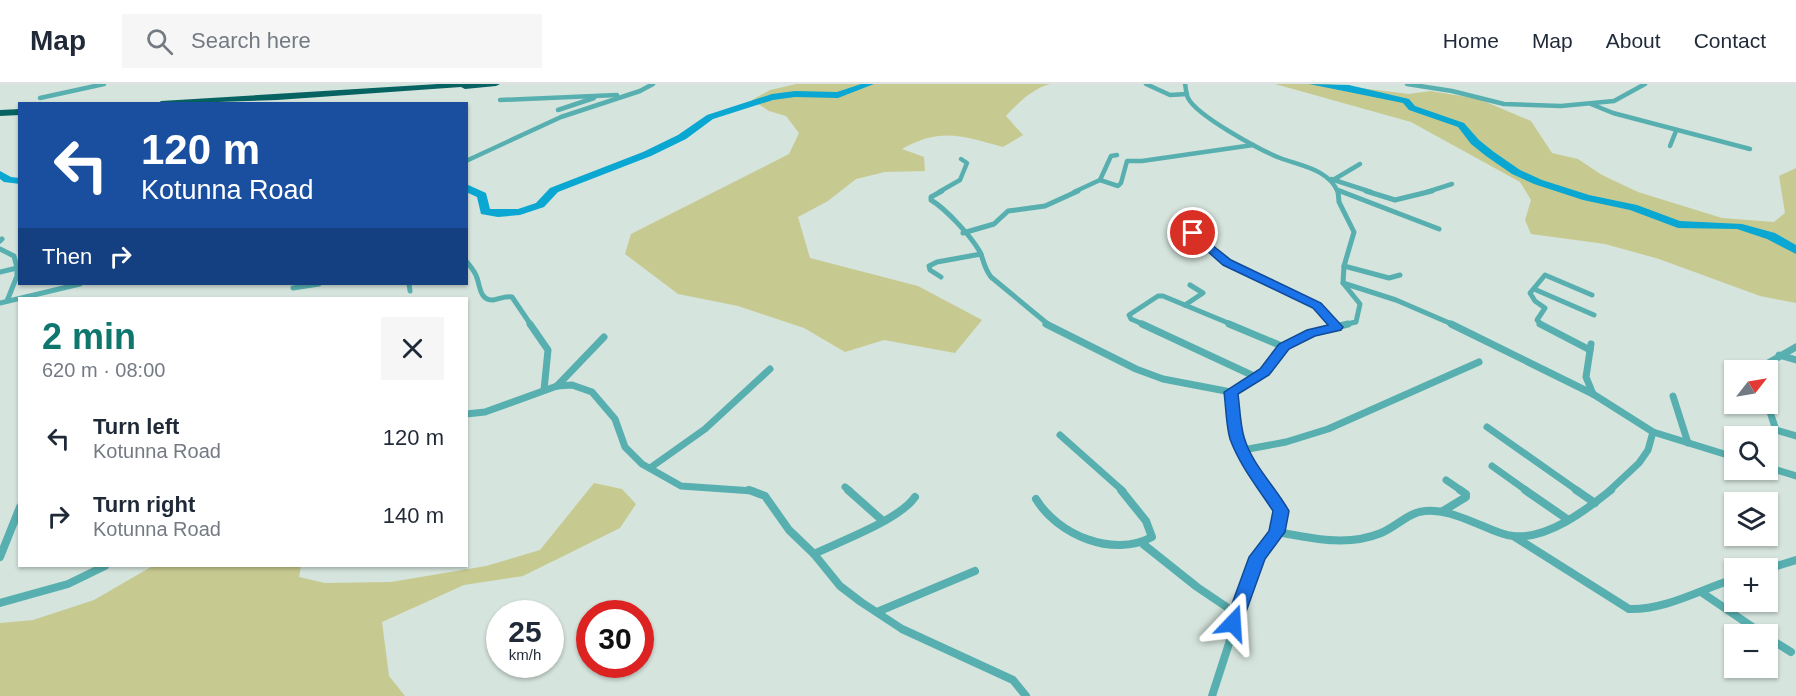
<!DOCTYPE html>
<meta charset="utf-8">
<style>
:root{--surface:#fff;--page:#f6f6f7;--text:#1f2937;--muted:#747a83;--line:#e0e1e3;--accent:#0f766e}
body{margin:0;font-family:Helvetica,sans-serif;background:var(--page);color:var(--text);height:100vh;display:flex;flex-direction:column;font-size:22px;white-space:nowrap}
*{box-sizing:border-box;margin:0}
p{font-size:20px;color:var(--muted)}
.icon{flex:none;width:33px;height:33px;fill:none;stroke:currentColor;stroke-width:2;stroke-linecap:round;stroke-linejoin:round}
.map{position:relative;flex:1;overflow:hidden}
.sheet{position:absolute;left:18px;top:213px;width:450px;height:270px;display:flex;flex-direction:column;background:var(--surface);border-radius:0px;box-shadow:0 2px 4px #0004}
.sheet>*{flex:none}
.guide{position:absolute;left:18px;top:18px;width:450px;height:183px;border-radius:0px;box-shadow:0 2px 4px #0004;background:#1a4fa0;color:#fff;overflow:hidden}
.needle{width:39px;rotate:59deg}
.buttons{position:absolute;left:1724px;top:276px;display:grid;gap:12px}
.buttons a{display:grid;place-items:center;width:54px;height:54px;border-radius:0px;background:var(--surface);box-shadow:0 2px 4px #0004;font-size:30px}
.speed{position:absolute;left:486px;top:516px;display:flex;gap:12px;font-size:30px;font-weight:700;text-align:center}
.speed>*{display:grid;place-content:center;width:78px;height:78px;border-radius:50%;background:var(--surface);box-shadow:0 2px 4px #0004;line-height:1}
.speed small{font-size:15px;font-weight:400}
.speed .limit{border:9px solid #d22;background:#fff;color:#111}
.pin{position:absolute;display:grid;place-items:center;width:51px;height:51px;color:#fff;margin:-26px;border:3px solid #fff;border-radius:50%;box-shadow:0 2px 6px #0007}
.me{position:absolute;width:66px;margin:-33px;rotate:20deg;stroke-linejoin:round;filter:drop-shadow(0 0 4px #0008)}
.turn{display:flex;align-items:center;gap:21px;height:126px;padding:0 24px;font-size:27px}
.turn .icon{width:78px;height:78px;stroke-width:2.5}
.turn b{display:block;font-size:42px;line-height:51px}
.then{display:flex;align-items:center;height:57px;padding:0 24px;background:#0003;gap:12px;font-size:22px}
.round{display:grid;place-items:center;flex:none;width:63px;height:63px;border-radius:0px;background:var(--page)}
.headline{display:flex;align-items:center;justify-content:space-between;height:102px;padding:0 24px}
h1{font-size:36px;font-weight:700;line-height:45px;color:var(--accent)}
ul{padding:0;list-style:none}
li{display:flex;align-items:center;gap:18px;height:78px;padding:0 24px}
li div{flex:1}
li b{display:block;font-size:22px}
li em{font-style:normal}
header{display:flex;align-items:center;gap:36px;box-sizing:border-box;height:84px;padding:0 30px;background:var(--surface);border-bottom:2px solid var(--line)}
header strong{font-size:28px}
nav{display:flex;gap:33px;margin-inline-start:auto;font-size:21px}
.search{width:420px;height:54px;background:var(--page);display:flex;align-items:center;gap:15px;box-sizing:border-box;padding:0 21px;border-radius:0px;color:var(--muted);font-size:22px}
.map>svg:first-child{display:block}
</style>
<header>
<strong>Map</strong>
<div class="search"><svg class="icon" aria-label="search" viewBox="0 0 24 24"><circle cx="10" cy="10" r="6"/><path d="M15 15l6 6"/></svg>Search here</div>
<nav><a>Home</a><a>Map</a><a>About</a><a>Contact</a></nav>
</header>
<div class="map">
<svg width="1796" height="612" viewBox="0 0 1796 612">
<rect width="100%" height="100%" fill="#d5e4dd"/>
<g fill="#c7ca90">
<path d="M796,0h254c-18,5 -32,19 -44,32l17,19 -20,12c-40,-11 -63,-20 -101,2l22,8 1,14 -40,1 -29,7 -28,22 -30,16 12,41 108,28 64,34 -27,33 -71,-13 -39,12 -41,-24 -66,-22 -60,-12 -53,-40 6,-20 158,-80 10,-21 -13,-17 -17,-5 -17,-11 18,-10z"/>
<path d="M1275,0h53l81,10 22,-3 48,8 52,22 21,32 26,6 24,16 36,17 84,26 52,4 11,-9 -6,-37 17,-8v135l-36,-7 -101,-37 -54,-15 -74,-10 -6,-14 6,-20 -11,-18 -109,-60z"/>
<path d="M594,399l28,6 14,15 -16,24 -97,48 -59,9 -82,37 7,54 16,20h-405v-73l33,-3 61,-20 57,-33 150,-1 -2,11 26,6 66,-1 95,-16 54,-16z"/>
</g>
<g fill="none" stroke-linecap="round" stroke-linejoin="round">
<g fill="#09a7d1" fill-rule="evenodd">
<path d="M861,0h13l-36,14 -43,-1 -22,3 -60,19 -27,20 -35,17 -93,36 -14,15 -24,8 -22,2 -17,-3 -4,-17 -11,-5v-8l20,9 4,16h28l18,-6 14,-15 93,-36 35,-17 29,-20 65,-21 23,-3 42,1z"/>
<path d="M1309,0l40,1 60,14 6,7 49,17 15,17 15,12 26,18 22,10 47,15 48,10 43,16 62,3 33,9 21,12v9l-29,-15 -30,-10 -59,-1 -48,-18 -47,-10 -49,-16 -22,-10 -26,-18 -15,-12 -13,-17 -49,-17 -6,-7z"/>
<path d="M0,87l11,6 9,1v6l-16,-2 -4,-3z"/>
</g>
<g stroke="#58afaf" stroke-width="4.5">
<path d="M1146,0l24,11 17,-1"/>
<path d="M1185,0c1,4 1,10 3,14 9,18 72,52 92,60 21,8 48,11 58,34"/>
<path d="M1407,0l45,7 52,13 57,2 53,-5 31,-17"/>
<path d="M40,14l64,-14"/>
<path d="M500,16l117,-5"/>
<path d="M1591,20l22,9 137,36"/>
<path d="M558,26l36,-12"/>
<path d="M1670,62l6,-15"/>
<path d="M466,77l95,-44 79,-26 13,-7"/>
<path d="M1331,95l40,13"/>
<path d="M1100,96l18,6 3,-3 6,-22h15l111,-16"/>
<path d="M1333,96l27,-16"/>
<path d="M1338,106l5,2"/>
<path d="M939,108l21,-12 7,-17 -6,-4"/>
<path d="M1074,108l26,-12 11,-24 6,-1"/>
<path d="M1427,108l25,-8"/>
</g>
<g stroke="#58afaf" stroke-width="5">
<path d="M942,107l-11,6v3c15,9 40,36 49,52 4,9 4,16 11,25l58,48"/>
<path d="M1338,107l1,11 15,30 -10,34 -1,17 53,17 58,25"/>
<path d="M1340,107l99,38"/>
<path d="M1366,107l29,9 37,-9"/>
<path d="M963,149l31,-9 14,-13 37,-5 33,-15"/>
<path d="M1193,149l34,29 90,44 19,19"/>
<path d="M0,157l2,-2"/>
<path d="M0,165l14,7 3,12"/>
<path d="M466,177c4,5 9,10 11,17 3,8 3,23 16,22 7,-1 11,-4 19,-3l19,28"/>
<path d="M1344,182l45,12 11,-3"/>
<path d="M0,188l17,-4v8l-10,25"/>
<path d="M941,193l-11,-7 -1,-4 8,-4 44,-8"/>
<path d="M409,200l1,7"/>
<path d="M293,204l26,-4"/>
<path d="M1534,205l60,26"/>
<path d="M0,219l80,-19"/>
<path d="M1185,221l18,-12 -13,-8"/>
<path d="M1145,241l-14,-6 -2,-4 29,-19h5l70,29"/>
<path d="M1342,241l14,-3 4,-18 -17,-21"/>
<path d="M1542,241l-5,-5 8,-12 -10,-7 -5,-8 15,-18 47,20"/>
</g>
<g stroke="#58afaf" stroke-width="7">
<path d="M530,240l18,26 -4,40"/>
<path d="M1046,240l90,45 27,10 68,13"/>
<path d="M1142,240l114,53"/>
<path d="M1229,240l55,23"/>
<path d="M1334,240l3,3"/>
<path d="M1451,240l142,70 60,38 81,25"/>
<path d="M1540,240l50,26"/>
<path d="M1591,260l-5,33 7,17"/>
<path d="M1779,271l17,5"/>
<path d="M1756,286l40,-23"/>
<path d="M557,302l47,-49"/>
<path d="M1673,312l15,47"/>
<path d="M1767,319l9,27 20,6"/>
<path d="M466,330l19,-2 72,-26 15,-1 20,7 23,27 10,28 17,17 39,22 72,5"/>
<path d="M1487,343l91,64"/>
<path d="M1060,351l63,56"/>
<path d="M1243,366l43,-8 42,-13 151,-67"/>
<path d="M1492,382l35,25"/>
<path d="M1767,383l29,9"/>
<path d="M650,384l55,-39 65,-60"/>
<path d="M1446,396l16,11"/>
<path d="M845,403l5,4"/>
<path d="M1267,407c-26,-36 -31,-56 -36,-99l33,-20 20,-25 27,-14 37,-9"/>
<path d="M1609,407l30,-28 9,-13 5,-18"/>
</g>
<g stroke="#58afaf" stroke-width="8">
<path d="M749,406l16,6 24,34 25,24 26,32 21,16 41,27 111,51 13,16"/>
<path d="M848,406l35,31"/>
<path d="M1525,406l42,29"/>
<path d="M1576,406l19,13"/>
<path d="M1036,415c22,36 77,59 116,38l-6,-16 -25,-31"/>
<path d="M1443,427l23,-14v-3l-6,-4"/>
<path d="M1277,448c34,6 70,15 104,1 15,-6 28,-21 44,-22 20,-2 40,8 58,15 9,4 20,9 30,10 34,4 73,-26 98,-46"/>
<path d="M1515,453l114,72c37,1 70,-19 105,-30"/>
<path d="M1143,460l54,43 40,27"/>
<path d="M814,470c27,-13 85,-34 101,-57"/>
<path d="M0,473l20,-50"/>
<path d="M1767,485l29,-9"/>
<path d="M1701,508l62,42"/>
<path d="M0,519l68,-19 37,-18"/>
<path d="M877,528l98,-41"/>
<path d="M1767,553l24,15"/>
<path d="M1212,612l45,-139 20,-25 4,-21 -15,-21"/>
</g>
<g fill="#076262" fill-rule="evenodd">
<path d="M438,0h62l-4,2 -31,3 -4,-2 -184,13 -120,4 4,-3z"/>
<path d="M20,25v6l-20,1v-6z"/>
</g>
</g>
<path fill="#1a73e8" stroke="#114b97" stroke-width="1.5" d="M1193,146l38,30 90,43 22,24 -2,3 -26,6 -26,13 -20,26 -31,19c2,14 2,29 6,43 8,28 31,49 45,74l-4,21 -20,27 -23,64 -2,5 -7,2 -6,-2 -2,-5 24,-66 20,-26 4,-20c-15,-23 -33,-45 -43,-72 -4,-14 -4,-32 -6,-47l36,-23 19,-25 28,-14 21,-5 -15,-17 -90,-43 -34,-30 -1,-2z"/>
</svg>
<div class="buttons">
<a><svg class="needle" viewBox="-14 -14 28 28"><path d="M0-13l5 13h-10z" fill="#e53935"/><path d="M0 13l5-13h-10z" fill="#747a83"/></svg></a>
<a><svg class="icon" aria-label="search" viewBox="0 0 24 24"><circle cx="10" cy="10" r="6"/><path d="M15 15l6 6"/></svg></a>
<a><svg class="icon" aria-label="layers" viewBox="0 0 24 24"><path d="M12 4l9 5-9 5-9-5zM3 14l9 5 9-5"/></svg></a>
<a>+</a>
<a>−</a>
</div>
<div class="speed"><div>25<small>km/h</small></div><div class="limit">30</div></div>
<div class="pin" style="left:1193px;top:149px;background:#d93025"><svg class="icon" aria-label="arrive" viewBox="0 0 24 24"><path d="M6 21V4h12l-3 4 3 4H6"/></svg></div>
<svg class="me" style="left:1233px;top:539px" viewBox="-20 -20 40 40"><path d="M0-17L14 15 0 8-14 15z" fill="#1a73e8" stroke="#fff" stroke-width="4"/></svg>
<div class="guide">
<div class="turn"><svg class="icon" aria-label="left" viewBox="0 0 24 24"><path d="M17 20v-9H6M10 6l-5 5 5 5"/></svg><div><b>120 m</b>Kotunna Road</div></div>
<div class="then">Then<svg class="icon" aria-label="right" viewBox="0 0 24 24"><path d="M7 20v-9h11M14 6l5 5-5 5"/></svg></div>
</div>
<section class="sheet">
<div class="headline"><div><h1>2 min</h1><p>620 m · 08:00</p></div><a class="round"><svg class="icon" aria-label="close" viewBox="0 0 24 24"><path d="M6 6l12 12M18 6L6 18"/></svg></a></div>
<ul>
<li><svg class="icon" aria-label="left" viewBox="0 0 24 24"><path d="M17 20v-9H6M10 6l-5 5 5 5"/></svg><div><b>Turn left</b><p>Kotunna Road</p></div><em>120 m</em></li>
<li><svg class="icon" aria-label="right" viewBox="0 0 24 24"><path d="M7 20v-9h11M14 6l5 5-5 5"/></svg><div><b>Turn right</b><p>Kotunna Road</p></div><em>140 m</em></li>
</ul>
</section>
</div>
